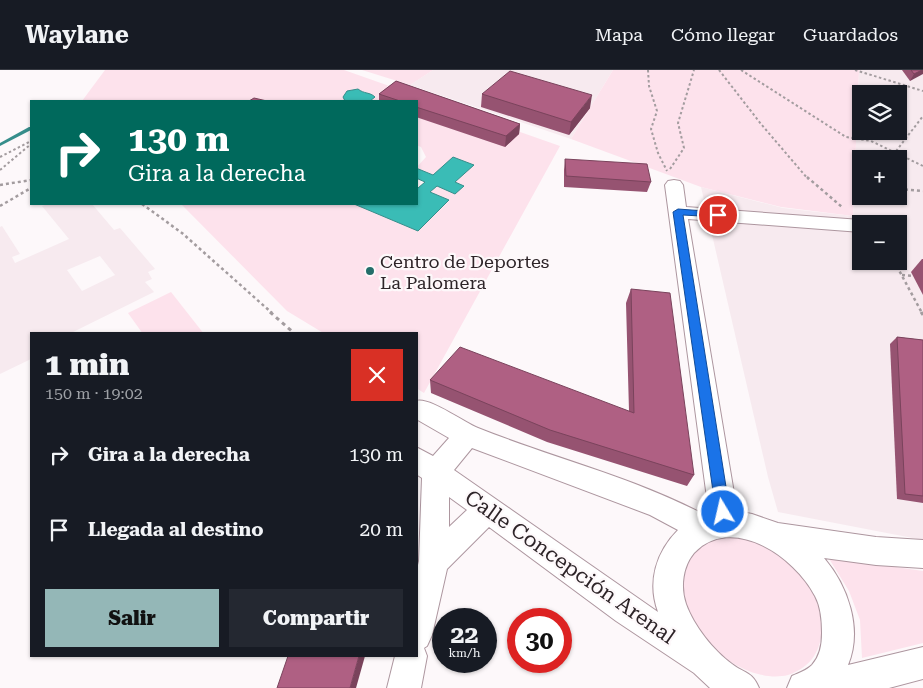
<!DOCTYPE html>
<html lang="es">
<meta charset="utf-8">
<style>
:root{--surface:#171b24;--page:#242831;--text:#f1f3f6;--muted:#9ea1a6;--line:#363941;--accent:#94b7b7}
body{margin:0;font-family:"Roboto Serif",serif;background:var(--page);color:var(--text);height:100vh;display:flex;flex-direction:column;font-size:19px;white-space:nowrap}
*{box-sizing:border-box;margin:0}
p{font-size:16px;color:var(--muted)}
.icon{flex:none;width:28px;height:28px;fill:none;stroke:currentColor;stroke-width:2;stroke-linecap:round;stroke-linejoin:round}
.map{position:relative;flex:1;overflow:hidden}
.drawer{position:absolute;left:30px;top:262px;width:388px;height:325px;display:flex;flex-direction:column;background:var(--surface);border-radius:0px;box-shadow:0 1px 4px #0004}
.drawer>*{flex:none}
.hud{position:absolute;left:30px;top:30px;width:388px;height:105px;border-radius:0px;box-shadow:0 1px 4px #0004;background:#00695c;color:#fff;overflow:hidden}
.fabs{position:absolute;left:852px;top:15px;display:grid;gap:10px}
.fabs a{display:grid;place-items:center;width:55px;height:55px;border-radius:0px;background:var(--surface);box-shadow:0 1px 4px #0004;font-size:25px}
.speed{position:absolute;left:432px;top:538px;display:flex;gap:10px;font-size:25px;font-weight:700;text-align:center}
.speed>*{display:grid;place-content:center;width:65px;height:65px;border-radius:50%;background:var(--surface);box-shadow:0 1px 4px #0004;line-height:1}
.speed small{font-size:12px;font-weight:400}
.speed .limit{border:8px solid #d22;background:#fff;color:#111}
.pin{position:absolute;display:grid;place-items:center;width:42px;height:42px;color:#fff;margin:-21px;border:2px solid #fff;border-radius:50%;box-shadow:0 1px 5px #0007}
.me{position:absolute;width:55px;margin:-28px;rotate:351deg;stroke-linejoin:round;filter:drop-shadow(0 0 4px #0008)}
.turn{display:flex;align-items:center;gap:18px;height:105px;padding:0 15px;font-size:22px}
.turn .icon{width:65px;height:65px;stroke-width:2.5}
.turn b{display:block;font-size:35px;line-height:42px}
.round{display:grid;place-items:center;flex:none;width:52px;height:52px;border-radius:0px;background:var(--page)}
.head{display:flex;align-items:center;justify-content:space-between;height:85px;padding:0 15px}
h1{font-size:30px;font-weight:800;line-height:38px}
.cta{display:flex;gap:10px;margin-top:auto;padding:10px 15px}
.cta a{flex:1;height:58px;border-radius:0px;background:var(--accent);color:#111;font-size:20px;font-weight:800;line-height:58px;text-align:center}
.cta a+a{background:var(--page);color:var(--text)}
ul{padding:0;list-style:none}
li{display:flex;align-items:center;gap:15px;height:75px;padding:0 15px}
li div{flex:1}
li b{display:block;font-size:19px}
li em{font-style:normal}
header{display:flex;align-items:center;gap:30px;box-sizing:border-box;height:70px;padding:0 25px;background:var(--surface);border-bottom:1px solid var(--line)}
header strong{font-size:24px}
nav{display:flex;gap:28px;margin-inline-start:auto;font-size:18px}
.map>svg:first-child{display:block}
</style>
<header>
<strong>Waylane</strong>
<nav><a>Mapa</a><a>Cómo llegar</a><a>Guardados</a></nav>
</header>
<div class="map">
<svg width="923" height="618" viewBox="0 0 923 618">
<rect width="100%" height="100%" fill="#fdf8fa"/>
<g fill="#f7eaef" fill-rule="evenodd">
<path d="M433,0h180l-42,69 -161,-54z"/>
<path d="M859,0h64v470l-145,-28 -10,-35 -67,-290 82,21 70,8zM861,24h38v37h-38zM861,89h38v37h-38zM861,154h38v37h-38z"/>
<path d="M48,134h44l22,26 6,-2 35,41 -7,3 4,7 -7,3 9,10 -85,42h-38v25l-31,15v-147l2,-1 18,28 -8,3 3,6 54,-24 -27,-33zM100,186l15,19 -33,16 -15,-21z"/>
</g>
<g fill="#fde2ec">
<path d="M105,0h239l216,76 -136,247 -8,-5v-54h-91l-38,-23 -106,-107h173l64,27 31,-30 -19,-8 7,-7 -4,-11 -17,-7 10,-11 -5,-10 -5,-2v-28l103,17 -122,-42 -13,9h-302z"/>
<path d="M362,0h71l-23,15z"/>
<path d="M613,0h246l-6,146 -72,-9 -80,-20 -130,-48z"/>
<path d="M171,222l33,42h-61l-15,-21z"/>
<path d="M730,467c24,3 43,10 61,26 33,29 49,95 -3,112 -53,13 -131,-64 -99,-115 5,-8 12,-16 22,-19 6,-3 13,-3 19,-4z"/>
<path d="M828,487l95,14v72l-61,15 -2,-38 -11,-29z"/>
</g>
<g fill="#3abcb6" stroke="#368e8b">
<path d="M358,19c6,5 12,3 17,8l-5,4h-25l-2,-4 4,-6z"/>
<path d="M453,87l21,8 -19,17 9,4 -9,8 -18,-8 -7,6 19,8 -31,31 -64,-27h62v-17l2,1 7,-6 -9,-4v-10l17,7z"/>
</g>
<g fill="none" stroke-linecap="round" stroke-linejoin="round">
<path fill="#368e8b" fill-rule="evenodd" d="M29,57h2v3l-31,16v-3z"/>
<defs>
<path id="minor" d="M674,110l6,1 3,4 3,22 175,13 8,4h-8v8l-173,-13 49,292 15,3 26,9 98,14 47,3v28l-47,-3 -52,-7c24,28 39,71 24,107l75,-18v32l-34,9h-102l5,-12c7,-3 15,-6 20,-11 8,-9 10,-20 10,-32 0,-12 -1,-26 -7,-37 -20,-39 -83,-83 -121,-43 -11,13 -14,34 -8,51 8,22 27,46 46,60 13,10 20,7 27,24h-49l-16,-15 -78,-52 -127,-94 -42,42 -15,66 -5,11 -3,2 3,8 -6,32h-34l8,-32h21v-83l3,-12 3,-83 -6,-4v-27l17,9 16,-18 -33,-19v-18c14,-4 47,21 62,27 75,30 155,49 227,87l4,-2 -44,-328 3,-4zM472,378l178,67 28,15c-22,22 -31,52 -20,82l-204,-142zM449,427l18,13 -18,17z"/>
</defs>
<use href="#minor" stroke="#ad969f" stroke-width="2"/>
<g stroke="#a39c9f" stroke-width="2" stroke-dasharray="2.5 2.5" stroke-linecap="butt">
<path d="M648,0l1,16 8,25 -6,18 7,24 9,18"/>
<path d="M719,0l42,54 47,55"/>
<path d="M741,0l105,67 25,4 52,25"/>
<path d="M855,0l68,21"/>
<path d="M0,87l31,-16"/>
<path d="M890,89l33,-43"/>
<path d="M670,99l14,-21 -6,-25 16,-53"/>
<path d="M0,100l31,-26"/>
</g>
<g stroke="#a39c9f" stroke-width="2.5" stroke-dasharray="3 3" stroke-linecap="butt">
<path d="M807,107l35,30"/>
<path d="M0,115l31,-5"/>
<path d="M899,119l24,2"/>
<path d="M142,134l40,29 90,80"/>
<path d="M0,136l31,-18"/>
<path d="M894,191l28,52"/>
<path d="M902,205l11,1"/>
</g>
<g stroke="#a39c9f" stroke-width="3" stroke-dasharray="4 4" stroke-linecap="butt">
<path d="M270,242l25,22"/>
<path d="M921,242l2,3"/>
</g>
<use href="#minor" fill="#fff" fill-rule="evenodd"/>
</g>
<g fill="#965371">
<path d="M902,0h21l-13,11z"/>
<path d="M396,11l124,43 -1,10 -14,13 -89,-30v-16h-37v-7z"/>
<path d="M482,24l108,14 -21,27 -88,-28z"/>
<path d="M565,89l86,23 -4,10 -83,-5v-17z"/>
<path d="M922,189h1v36l-12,-23z"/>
<path d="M631,219l63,186 -7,11 -140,-44 -116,-49 -1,-13 199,31 -3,-108z"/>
<path d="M897,267l26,3v163l-26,-4 -7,-155z"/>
</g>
<g fill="#7a435c">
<path d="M922,0h1v4l-13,7 4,-7z"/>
<path d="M592,25l-2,13 -21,27 2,-13z"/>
<path d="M520,54l-1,10 -14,13 1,-11z"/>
<path d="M359,586h6l-9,32h-6z"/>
</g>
<g fill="#af6083" stroke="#7a435c">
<path d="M911,0h11l-8,4z"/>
<path d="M510,1l82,24 -21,27 -89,-28z"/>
<path d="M396,11l124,43 -14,12 -90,-29v-6h-16l-21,-7z"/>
<path d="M254,28l13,3h-18z"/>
<path d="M565,89l82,5 4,18 -85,-6z"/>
<path d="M631,219l39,4 24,182 -144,-45 -120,-50 30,-33 174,66z"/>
<path d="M897,267l26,3v156l-18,-2z"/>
<path d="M288,586h71l-9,32h-73z"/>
</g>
<path fill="#1a73e8" stroke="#114b97" d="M678,139l40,3 4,3 -4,2 -35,-2 47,297 -2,5 -5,2 -5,-2 -2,-5 -43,-300z"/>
<circle fill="#236e6a" stroke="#fdf8fa" stroke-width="2" cx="370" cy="201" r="5"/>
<g text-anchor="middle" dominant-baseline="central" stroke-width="4.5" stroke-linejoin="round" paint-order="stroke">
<g font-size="18" fill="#2d2428" stroke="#fdf8fa" text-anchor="start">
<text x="380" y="191">Centro de Deportes<tspan x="380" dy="21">La Palomera</tspan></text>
</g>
<g font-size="21" fill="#2d2428" stroke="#fdf8fa">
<text transform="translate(570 497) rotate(35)">Calle Concepción Arenal</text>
</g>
</g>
</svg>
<div class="fabs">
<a><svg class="icon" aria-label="layers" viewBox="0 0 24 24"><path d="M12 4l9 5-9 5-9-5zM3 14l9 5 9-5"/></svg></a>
<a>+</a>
<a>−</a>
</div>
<div class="speed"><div>22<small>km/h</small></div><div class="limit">30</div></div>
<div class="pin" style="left:718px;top:145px;background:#d93025"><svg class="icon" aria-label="arrive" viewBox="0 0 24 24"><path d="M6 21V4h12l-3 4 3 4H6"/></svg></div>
<svg class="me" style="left:723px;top:442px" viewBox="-20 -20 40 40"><circle r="17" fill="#1a73e8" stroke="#fff" stroke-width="3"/><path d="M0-11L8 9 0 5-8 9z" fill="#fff"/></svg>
<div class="hud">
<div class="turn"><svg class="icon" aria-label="right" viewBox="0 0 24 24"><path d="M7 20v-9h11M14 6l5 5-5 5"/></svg><div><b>130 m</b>Gira a la derecha</div></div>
</div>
<section class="drawer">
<div class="head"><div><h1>1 min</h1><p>150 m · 19:02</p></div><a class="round" style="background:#d93025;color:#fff"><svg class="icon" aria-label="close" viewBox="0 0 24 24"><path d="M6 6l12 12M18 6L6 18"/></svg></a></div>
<ul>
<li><svg class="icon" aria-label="right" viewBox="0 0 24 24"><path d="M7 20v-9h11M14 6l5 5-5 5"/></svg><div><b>Gira a la derecha</b></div><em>130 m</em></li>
<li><svg class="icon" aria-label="arrive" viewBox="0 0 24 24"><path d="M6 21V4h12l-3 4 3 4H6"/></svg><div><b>Llegada al destino</b></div><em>20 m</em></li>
</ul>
<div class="cta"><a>Salir</a><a>Compartir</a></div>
</section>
</div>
